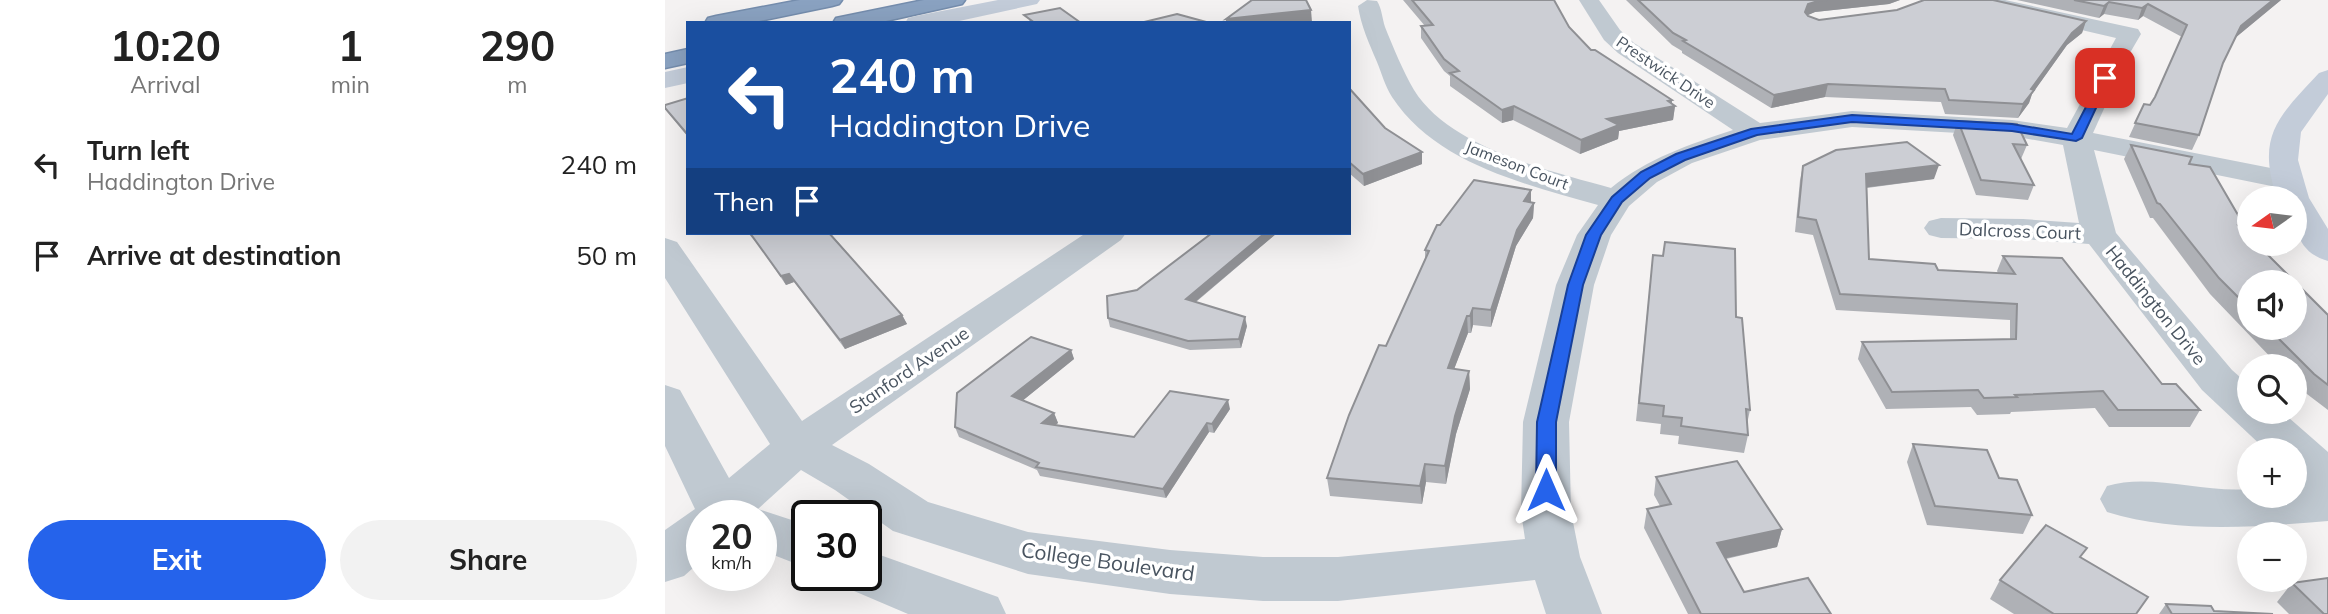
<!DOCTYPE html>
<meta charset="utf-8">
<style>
:root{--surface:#fff;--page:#f2f2f2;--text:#222;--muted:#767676;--accent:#2563eb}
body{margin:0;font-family:Mulish,sans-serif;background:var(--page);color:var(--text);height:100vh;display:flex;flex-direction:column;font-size:26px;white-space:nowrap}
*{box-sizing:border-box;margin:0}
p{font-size:23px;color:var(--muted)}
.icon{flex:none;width:38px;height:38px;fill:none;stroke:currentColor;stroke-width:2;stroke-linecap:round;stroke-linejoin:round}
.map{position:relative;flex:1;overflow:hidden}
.panel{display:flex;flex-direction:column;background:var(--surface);width:665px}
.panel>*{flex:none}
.banner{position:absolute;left:21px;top:21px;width:665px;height:214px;border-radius:0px;box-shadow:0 7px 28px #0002;background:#1a4fa0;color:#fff;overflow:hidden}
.needle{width:46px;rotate:256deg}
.fabs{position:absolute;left:1572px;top:186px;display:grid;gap:14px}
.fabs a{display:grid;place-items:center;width:70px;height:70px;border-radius:50%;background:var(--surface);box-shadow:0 7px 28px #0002;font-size:35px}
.speed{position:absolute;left:21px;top:500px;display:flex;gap:14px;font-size:35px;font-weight:700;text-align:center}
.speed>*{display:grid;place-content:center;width:91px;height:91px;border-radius:50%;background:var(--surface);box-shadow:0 7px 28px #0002;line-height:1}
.speed small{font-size:18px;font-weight:400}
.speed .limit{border:4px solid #111;border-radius:10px;background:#fff;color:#111}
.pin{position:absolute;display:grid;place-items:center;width:60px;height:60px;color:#fff;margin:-30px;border-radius:14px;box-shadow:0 4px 10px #0006}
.me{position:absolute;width:77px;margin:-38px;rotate:0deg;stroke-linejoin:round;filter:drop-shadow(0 0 5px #0008)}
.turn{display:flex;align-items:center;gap:24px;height:147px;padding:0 28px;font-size:32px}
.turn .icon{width:91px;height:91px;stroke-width:2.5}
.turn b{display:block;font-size:49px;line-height:60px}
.then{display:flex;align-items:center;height:66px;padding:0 28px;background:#0003;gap:14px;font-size:26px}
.eta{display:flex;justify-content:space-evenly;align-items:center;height:119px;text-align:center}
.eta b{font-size:42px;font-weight:700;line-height:49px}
.primary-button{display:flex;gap:14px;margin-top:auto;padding:14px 28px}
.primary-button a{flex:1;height:80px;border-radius:42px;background:var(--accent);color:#fff;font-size:28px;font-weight:700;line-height:80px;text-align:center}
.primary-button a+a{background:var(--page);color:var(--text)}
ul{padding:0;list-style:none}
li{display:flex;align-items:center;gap:21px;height:91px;padding:0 28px}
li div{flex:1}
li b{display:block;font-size:26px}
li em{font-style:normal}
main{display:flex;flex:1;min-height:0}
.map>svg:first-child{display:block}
</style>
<main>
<section class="panel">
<div class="eta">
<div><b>10:20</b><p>Arrival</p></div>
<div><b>1</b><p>min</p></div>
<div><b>290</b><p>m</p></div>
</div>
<ul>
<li><svg class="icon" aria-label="left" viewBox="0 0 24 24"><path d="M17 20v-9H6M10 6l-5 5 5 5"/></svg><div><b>Turn left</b><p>Haddington Drive</p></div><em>240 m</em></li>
<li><svg class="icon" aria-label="arrive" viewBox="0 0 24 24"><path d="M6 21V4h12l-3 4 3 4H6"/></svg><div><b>Arrive at destination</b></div><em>50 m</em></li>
</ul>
<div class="primary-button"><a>Exit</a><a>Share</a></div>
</section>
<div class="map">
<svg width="1663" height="614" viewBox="0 0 1663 614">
<rect width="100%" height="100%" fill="#f4f2f2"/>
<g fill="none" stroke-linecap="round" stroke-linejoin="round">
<defs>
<g id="highway">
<path d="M135,0h42l-3,4 -7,2 -82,17h-45l3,-5 8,-2z"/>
<path d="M259,0h41l-3,4 -85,19h-44l3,-5z"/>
<path d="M23,49v14l-23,5v-14z"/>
</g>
</defs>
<use href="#highway" stroke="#758dad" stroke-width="3"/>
<g fill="#c0c9d1" fill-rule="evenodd">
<path d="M702,0l10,1c5,8 5,17 8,26 8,20 18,44 29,63 36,58 136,81 197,98 37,-30 77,-43 122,-58l-115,-77 -14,-13 -25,-40h20l21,30 14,13 126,80 92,-12 160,9 55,8 49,-90 -147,-34 -3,-4h39l133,29 3,5 -14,24 -34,75 193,38 11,2 5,7 -5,7 -11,2 -192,-39 22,83 116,137 17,15v26h32l47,41v69c-73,6 -149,13 -221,-9l-7,-13 7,-13c43,-13 96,7 142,3v6h45v-9l10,-1 -10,-9v-26h-28l-64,-60 -113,-146 -66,-5 -82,-1 -12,-3 -5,-7 5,-7 12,-3 82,1 56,4 -16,-78 -51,-9 -160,-9 -92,13 -68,23 -35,19 -28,24 -18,29 -17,50 -25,137 2,90 9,45 22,57h-56l-11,-34 -197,21h-75l-93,-7 -142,-20 -135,-43 -58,-41 -34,-20 -43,39 49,16v43l-46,-18v-34h-59v44l-18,16 -19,6v-52l30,-21 -30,-63v-61l15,5 49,88 41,-34 -105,-166v-40l12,4 125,179 284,-188h40l-5,7 -289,205 37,19 59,38 100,30 142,18 93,7h75l187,-18 -4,-27 2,-90 33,-137 21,-50 21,-30c-73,-21 -162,-41 -206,-108 -7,-11 -10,-23 -15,-35 -8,-19 -16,-36 -19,-56z"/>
<path d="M201,550l132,47 8,17h-98l-61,-26 -6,-12h25z"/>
</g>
<g fill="#c3ccd9" fill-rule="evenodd">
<path d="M333,0h42l-3,4 -87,19h-45l3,-5 8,-2z"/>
<path d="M23,67v16l-23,5v-16z"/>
<path d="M1663,70v24l-27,38 -3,28 11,38 19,31v32c-32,-9 -34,-35 -34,-63h-17c-21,-62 1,-81 42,-125z"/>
</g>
<use href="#highway" fill="#8aa2c1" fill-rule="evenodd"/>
</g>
<g fill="#afb1b6" fill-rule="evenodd">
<path d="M738,0h151l15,27 22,23 81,50v4l3,2 -2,14 -54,11 -1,8 -38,15 -67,-34 -11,3 -52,-37v-10l-6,-5 -23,-33v-12h4z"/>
<path d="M961,0h274l-11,4 -74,8 -8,3 1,1 11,4 267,1 -4,12 -15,12 -35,49 -3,9 -11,15 -73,-4 -4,-12 -116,-5 -54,11 -89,-55v-2l-10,-6z"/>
<path d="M1352,0h264l-46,38 -12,25 -24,72 -7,15 -63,-13 15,-33 6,1 5,-8 27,-60 -39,-21 -5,4 -34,-6 -5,4z"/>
<path d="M684,88l36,40 37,36 -58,22 -15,-13z"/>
<path d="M23,98v39l-23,-28z"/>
<path d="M1293,121l69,24 -6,14 13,26 -6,15 -52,-5 -23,-60z"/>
<path d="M1466,145l58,19 56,63 -2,4 85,84v95l-25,-19 -9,-9v-16h-15l-69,-72 -57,-76h-3l-26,-59zM1584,282l45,45h-45z"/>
<path d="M1138,166l131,13 -67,9 2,71 69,11 60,3 -1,-2 6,-15 159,128 38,26 -10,17h-81l-14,-19 -84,4 -1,2 -33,1 -6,-8 -85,2 -28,-50 4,-17 148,-3v-19l-174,-10 -23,-75 -18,-3 5,-52z"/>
<path d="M866,202l3,1 -1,15 -17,28 -25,81 -18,-2 -2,8h-3l-14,36 15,2 1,18 -14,45 -10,50 -20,-2 -4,22 -92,-8 -3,-18 98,-219v-9l15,-25z"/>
<path d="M83,233h82l72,82 5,9 -62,25 -51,-67 -8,3 -26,-38z"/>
<path d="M541,233h71l-81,69 51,24 -6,22 -51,2 -80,-23 -2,-9 29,-28 73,-56z"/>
<path d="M988,255l83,62 14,93 -3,14 1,11 -4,18 -66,-9 1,-8 -19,-2 1,-10 -25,-3z"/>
<path d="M406,350l3,9 -52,42 32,12 4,10 -3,2 79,12 96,-28 -16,24 -5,-1 -43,66 -126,-22 -3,-6 -78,-33 -4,-10z"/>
<path d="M1248,444l86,34 33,37 -9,19 -96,-9 -20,-63z"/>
<path d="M991,477l126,52 -5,18 -51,12 18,33 87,22h-143l-44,-86 3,-19 13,-3 -6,-11z"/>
<path d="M1416,558l56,56h-123l-24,-15 10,-19z"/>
<path d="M1627,583l36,31h-39l-12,-12z"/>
<path d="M1501,604l48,7 59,3h-114z"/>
</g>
<g fill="#8f9094">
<path d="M1162,0h73l-11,4 -74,8 -9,4 -1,-4 3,-8 10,-3z"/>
<path d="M1608,0h8l-46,38 6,-12z"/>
<path d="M1444,2l-5,12 -5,4 5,-12z"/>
<path d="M1483,4l-5,12 -5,4 4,-12z"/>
<path d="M646,10l1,12 -9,1h-77v-4z"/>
<path d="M1421,21l-4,12 -15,12 -35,49 -3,9 -11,15 5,-14 8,-15 41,-56z"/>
<path d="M1163,84l-3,13 -54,11 3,-13z"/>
<path d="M1007,100l-1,7 4,-1 -2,14 -54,11 -1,8 -38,15 1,-14 26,-21z"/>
<path d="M849,106l-1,14 -11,3v-13z"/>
<path d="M757,152v12l-58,22 -1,-12z"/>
<path d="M1274,165l-5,14 -72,9 4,-14z"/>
<path d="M866,190v15l-7,-4z"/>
<path d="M869,203l-1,15 -17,28 -25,81v-17l26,-80z"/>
<path d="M600,233h12l-89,75 -2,-9z"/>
<path d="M124,274l5,8 -8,3 -5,-9z"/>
<path d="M808,308v17l-2,8 -1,-17z"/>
<path d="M237,315l5,9 -62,25 -5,-9z"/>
<path d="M802,316l1,17 -20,52v-17z"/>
<path d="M580,317l2,9 -6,22 -2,-9z"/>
<path d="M406,350l3,9 -58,47 -4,-10z"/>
<path d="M804,371l1,18 -14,45 -10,50 -1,-18 10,-50z"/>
<path d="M563,400l2,9 -16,24 -2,-9z"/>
<path d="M389,413l4,10 -12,9 -4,-9z"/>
<path d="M542,423l2,9 -43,66 -3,-9z"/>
<path d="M760,464l1,18 -4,22 -2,-18z"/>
<path d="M1117,529l-5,18 -64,14 4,-18z"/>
</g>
<g fill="#ccced4" stroke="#8f9094" stroke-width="2">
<path d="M587,0h54l5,10 -85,9z"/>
<path d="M747,0h142l15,27 22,23h4l77,50 -4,1 7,5 -68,13 12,6 -38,15 -67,-34 -12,4 -52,-37 9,-2 -15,-12 -23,-33 12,-1z"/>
<path d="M973,0h189l-9,1 -10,3 -3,8 3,4 11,4 78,-10 27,-10h69l93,21 -14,12 -41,56 3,1 -11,14 -74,-4 -4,-11 -117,-5 -54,11 -91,-54 3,-1 -13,-7z"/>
<path d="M1409,0h199l-32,26 -18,37 -24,72 -64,-12 9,-19 6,1 5,-8 32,-72 -39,-21 -6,4 -33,-6 -5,4z"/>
<path d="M395,8l21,15h-55l6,-2 -8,-6z"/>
<path d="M512,14l33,9h-70z"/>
<path d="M684,88l36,40 37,24 -59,22 -14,-12z"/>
<path d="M23,98v37l-23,-27v-3z"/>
<path d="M1293,121l59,3 10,21 -14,-1 21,41 -53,-5z"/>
<path d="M1242,142l32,23 -73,9 3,85 66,5 3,6 77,4 -12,-18 59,2 100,126h14l24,26h-82l-15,-19 -88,4 2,2 -33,1 -6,-8 -86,2 -30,-50 154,-3 1,-35 -177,-10 -24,-74 -18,-3 5,-51 33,-16z"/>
<path d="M1466,145l61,12 -3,7 21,3 35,60 -6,-1 10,10v7h7l72,72v70l-14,-11 -47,-47h27v-45h-45v26l-30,-30 -59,-74 -3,-1z"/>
<path d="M809,180l57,10 -7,11 10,2 -17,27 -26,80 -18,-2 -3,8h-3l-19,52 21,3 -14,45 -10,50 -20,-2 -5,22 -93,-8 22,-63 30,-70 7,1 43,-95 -4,-1 12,-25h3z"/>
<path d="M85,233h79l73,82 -62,25 -51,-66 -8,2z"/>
<path d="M547,233h53l-79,66 59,18 -6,22 -51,2 -80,-23 -1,-22 30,-6z"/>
<path d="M1000,242l70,7 1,68 6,1 8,92 -4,-1 2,26 -67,-9 1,-8 -19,-2 1,-10 -25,-3 14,-148 10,1z"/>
<path d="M366,337l40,13 -59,46 42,17 -12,10 92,14 36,-46 58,9 -16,24 -5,-1 -44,66 -127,-22 3,-4 -84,-36 2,-34z"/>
<path d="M1248,444l74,6 12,28 18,2 15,35 -97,-9z"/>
<path d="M1072,461l45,68 -65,14 27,49 64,-14 23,36h-130l-54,-105 24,-5 -15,-27z"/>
<path d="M1381,525l41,23 -7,9 68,40 -12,17h-82l-54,-34z"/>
<path d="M1663,578v36h-4l-32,-31z"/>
<path d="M1501,604l45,2 3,5 59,3h-101z"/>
</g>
<path fill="#2563eb" stroke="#184099" stroke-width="2" d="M1437,76l8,2 -28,60 -6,3 -64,-10 -160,-9 -95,13 -72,25 -35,18 -28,24 -21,33 -18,50 -27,137v68l-3,5 -7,2 -7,-2 -3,-5 1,-68 31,-137 18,-50 26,-38 29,-25 35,-18 75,-25 101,-14 160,9 60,10z"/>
<g text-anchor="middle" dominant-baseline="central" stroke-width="7" stroke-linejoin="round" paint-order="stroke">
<g font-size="16" fill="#495460" stroke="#fff">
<text transform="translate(1001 72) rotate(34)">Prestwick Drive</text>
<text transform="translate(852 165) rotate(21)">Jameson Court</text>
</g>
<g font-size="18" fill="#495460" stroke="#fff">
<text transform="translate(1355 231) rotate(2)">Dalcross Court</text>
<text transform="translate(1491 305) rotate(51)">Haddington Drive</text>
<text transform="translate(244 370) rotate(-34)">Stanford Avenue</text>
</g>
<g font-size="21" fill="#495460" stroke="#fff">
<text transform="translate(443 561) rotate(8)">College Boulevard</text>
</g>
</g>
</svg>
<div class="fabs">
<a><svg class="needle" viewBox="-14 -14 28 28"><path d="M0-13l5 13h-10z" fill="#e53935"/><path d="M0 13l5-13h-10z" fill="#767676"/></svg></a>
<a><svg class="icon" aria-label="sound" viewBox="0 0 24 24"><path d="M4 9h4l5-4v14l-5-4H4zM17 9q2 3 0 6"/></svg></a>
<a><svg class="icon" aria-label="search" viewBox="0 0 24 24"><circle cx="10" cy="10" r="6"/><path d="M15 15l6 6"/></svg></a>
<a>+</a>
<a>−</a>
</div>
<div class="speed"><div>20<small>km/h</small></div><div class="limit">30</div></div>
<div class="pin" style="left:1440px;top:78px;background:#d93025"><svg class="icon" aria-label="arrive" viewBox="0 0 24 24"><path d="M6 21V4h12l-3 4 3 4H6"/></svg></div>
<svg class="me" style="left:881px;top:490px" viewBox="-20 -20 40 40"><path d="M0-17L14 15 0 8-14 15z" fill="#2563eb" stroke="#fff" stroke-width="4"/></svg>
<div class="banner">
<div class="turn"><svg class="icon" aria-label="left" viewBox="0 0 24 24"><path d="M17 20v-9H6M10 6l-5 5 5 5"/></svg><div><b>240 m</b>Haddington Drive</div></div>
<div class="then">Then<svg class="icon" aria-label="arrive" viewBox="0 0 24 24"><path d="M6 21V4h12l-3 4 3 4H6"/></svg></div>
</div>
</div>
</main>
